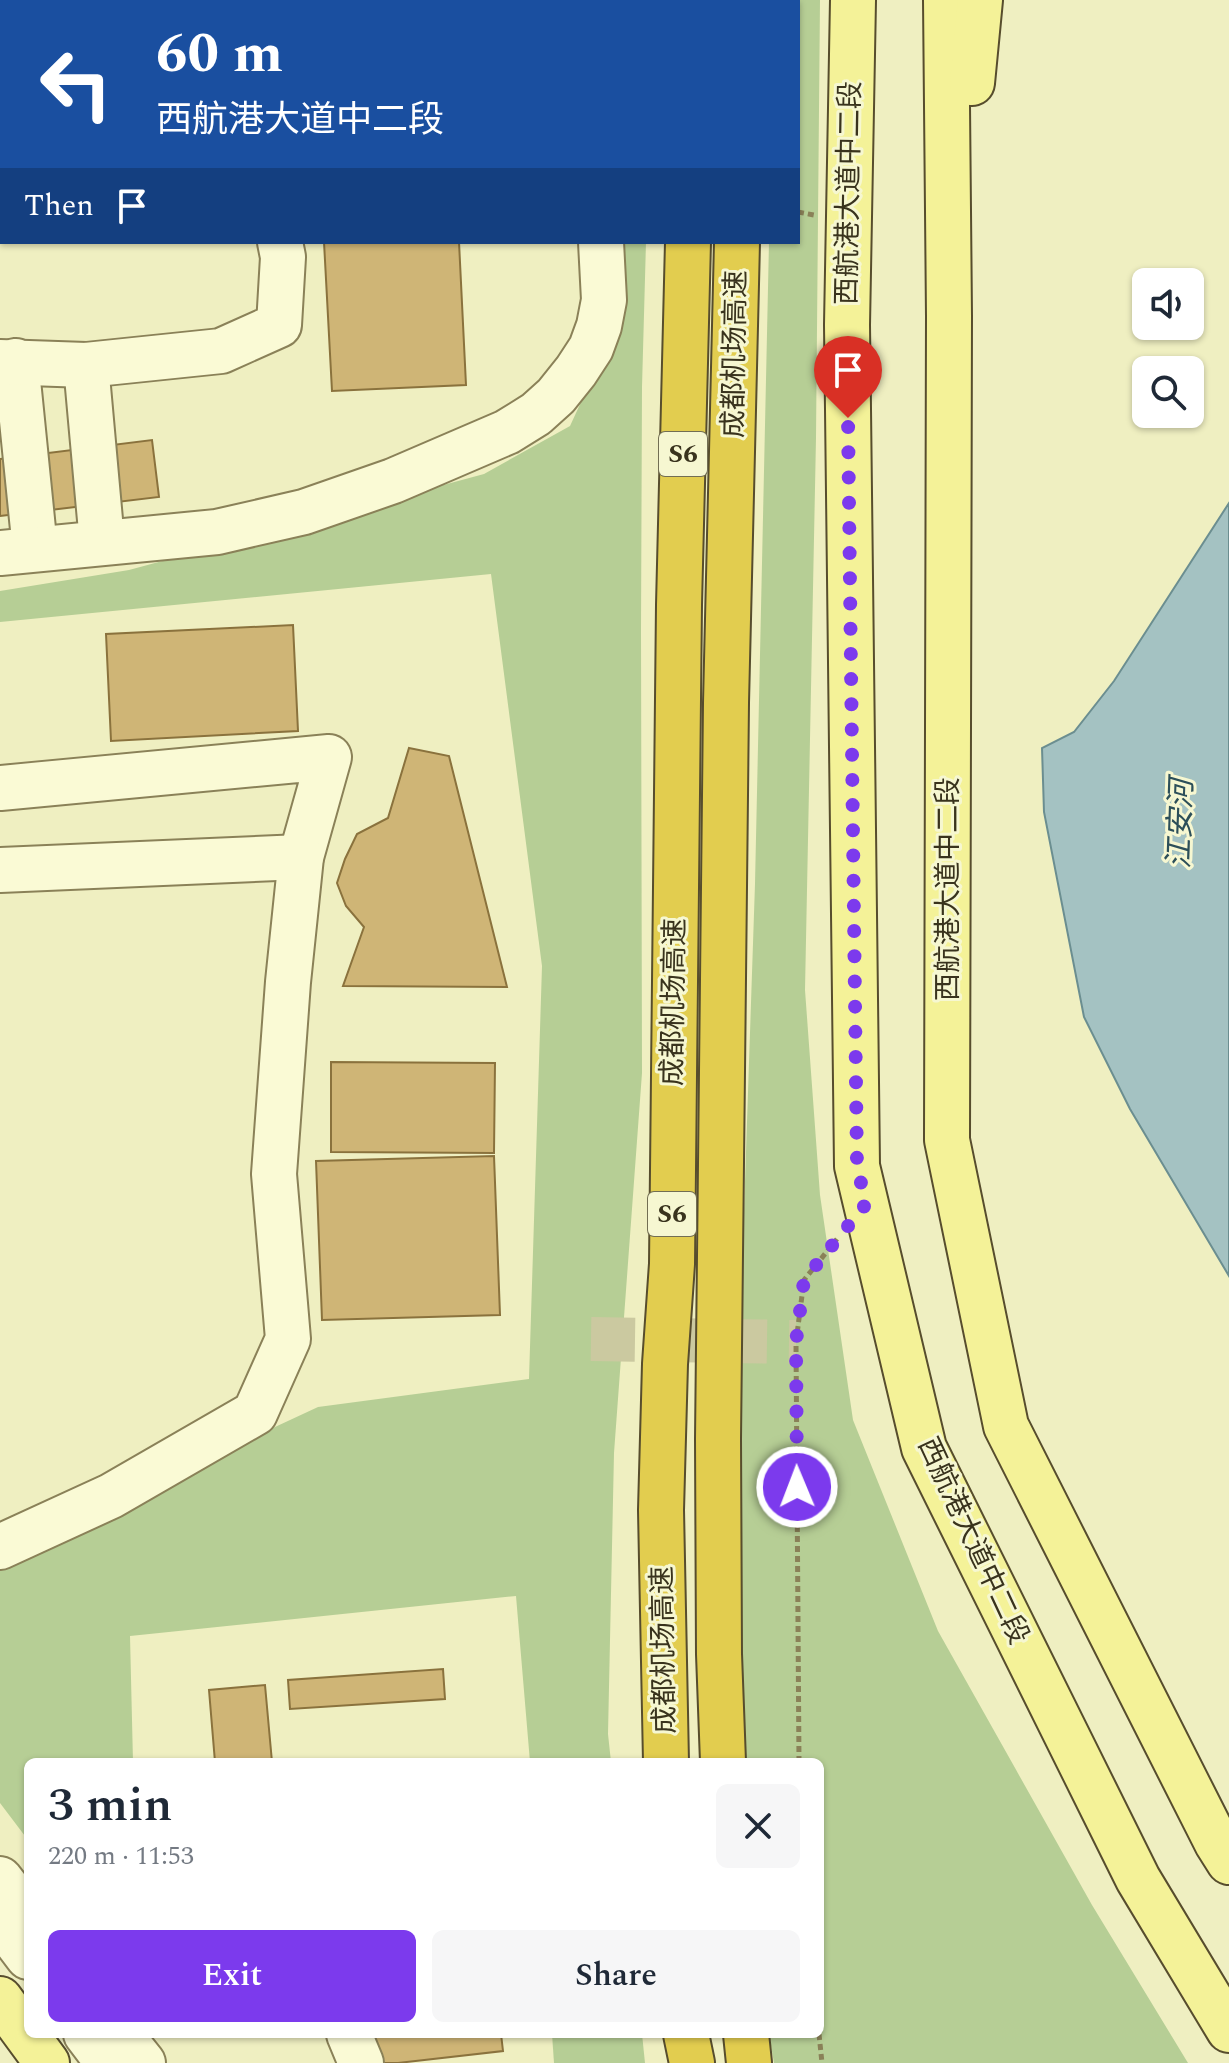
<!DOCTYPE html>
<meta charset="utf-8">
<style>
:root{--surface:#fff;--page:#f6f6f7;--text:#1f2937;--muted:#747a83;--accent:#7c3aed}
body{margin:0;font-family:Spectral,"Noto Sans SC",serif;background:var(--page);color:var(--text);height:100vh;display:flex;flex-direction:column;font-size:30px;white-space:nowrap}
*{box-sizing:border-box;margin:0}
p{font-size:26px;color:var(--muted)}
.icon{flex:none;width:44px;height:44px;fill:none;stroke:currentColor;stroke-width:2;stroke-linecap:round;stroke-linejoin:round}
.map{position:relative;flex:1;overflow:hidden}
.details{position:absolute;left:24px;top:1758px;width:800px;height:280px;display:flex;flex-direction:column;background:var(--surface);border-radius:12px;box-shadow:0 2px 6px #0004}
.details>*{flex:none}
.hud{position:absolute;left:0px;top:0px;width:800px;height:244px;box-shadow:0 2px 6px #0004;background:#1a4fa0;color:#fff;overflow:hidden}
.buttons{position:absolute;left:1132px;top:268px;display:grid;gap:16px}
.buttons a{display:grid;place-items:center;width:72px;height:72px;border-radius:12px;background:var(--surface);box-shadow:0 2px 6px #0004;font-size:40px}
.pin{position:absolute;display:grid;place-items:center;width:68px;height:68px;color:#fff;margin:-82px -34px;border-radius:50% 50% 50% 0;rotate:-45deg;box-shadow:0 0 8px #0007}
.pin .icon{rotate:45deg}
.me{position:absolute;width:88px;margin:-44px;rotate:359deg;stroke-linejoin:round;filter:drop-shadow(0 0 6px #0008)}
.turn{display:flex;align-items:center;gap:28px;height:168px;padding:0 24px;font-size:36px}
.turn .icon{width:104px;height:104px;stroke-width:2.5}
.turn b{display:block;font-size:56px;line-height:68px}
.then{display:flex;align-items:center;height:76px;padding:0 24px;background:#0003;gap:16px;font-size:30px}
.round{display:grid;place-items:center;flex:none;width:84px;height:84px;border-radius:12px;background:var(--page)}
.head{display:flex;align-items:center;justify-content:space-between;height:136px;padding:0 24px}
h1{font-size:48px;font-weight:600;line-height:60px}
.cta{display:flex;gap:16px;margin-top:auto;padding:16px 24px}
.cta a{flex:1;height:92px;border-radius:12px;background:var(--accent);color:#fff;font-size:32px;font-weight:600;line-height:92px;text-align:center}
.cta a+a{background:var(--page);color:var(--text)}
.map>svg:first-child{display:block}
</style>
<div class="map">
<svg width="1229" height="2063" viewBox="0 0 1229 2063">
<rect width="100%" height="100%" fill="#efefc1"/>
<g fill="#b6ce95">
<path d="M775,0h45l-4,438 -11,552 15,205 33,225 85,211 154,274 96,158h-414l-5,-29h51v-272h-78l-4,-372 17,-506 14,-642h29v-240h-23z"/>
<path d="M621,242h25l-4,145 -1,245 1,441 -28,380 -6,281 3,28h-81l-14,-166 -386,40 3,126h-105v78l-28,-37v-248l318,-148 211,-28 13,-413 -51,-392 -491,48v-31l129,-21 355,-96 86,-48 53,-115z"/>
<path d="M552,2034h90l3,29h-91z"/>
</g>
<path fill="#a4c2c2" stroke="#6b8e90" stroke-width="2" d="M1229,503v773l-99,-167 -46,-92 -40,-205 -2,-64 32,-16 40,-51z"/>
<g fill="#cfb576" stroke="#8a723d" stroke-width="2">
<path d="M172,0h227l-1,2h-220z"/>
<path d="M324,242h135l7,143 -134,6z"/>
<path d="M152,440l7,57 -159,19v-57z"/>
<path d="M293,625l5,106 -187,10 -5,-107z"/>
<path d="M409,748l40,8 58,231 -164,-1 21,-59 -18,-21 -9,-23 8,-24 12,-25 31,-16z"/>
<path d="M331,1062l164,1 -1,90 -163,-1z"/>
<path d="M494,1156l6,159 -178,5 -6,-159z"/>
<path d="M443,1669l2,30 -155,10 -2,-29z"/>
<path d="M265,1685l7,77h-57l-6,-72z"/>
<path d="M344,2034h157l2,17 -105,12h-51z"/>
</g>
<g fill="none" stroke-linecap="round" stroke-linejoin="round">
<path stroke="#cbc9a0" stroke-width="44" stroke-dasharray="44 22" stroke-linecap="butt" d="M591,1339l205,3"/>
<defs>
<g id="minor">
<path d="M483,0v2"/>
<path d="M585,0v2"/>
<path d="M0,91h2"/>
<path d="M16,361l19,188"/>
<path d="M0,362l86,3 135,-14 58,-26 4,-68 -3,-15"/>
<path d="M86,365l16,177"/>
<path d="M0,553l217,-21 87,-20 89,-31 114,-49 29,-18 20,-18 20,-25 15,-23 8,-22 5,-26 -3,-58"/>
<path d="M0,788l329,-31 -28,100 -13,125 -14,192 14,165 -33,74 -144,83 -111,51"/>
<path d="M0,870l301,-13"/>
<path d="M0,1879l28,36"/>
<path d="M0,1920l28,37"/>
<path d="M86,2034l22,29"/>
<path d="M120,2034l23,29"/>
<path d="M349,2034l12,29"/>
</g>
<g id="major">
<path d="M853,0l-6,325 10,841 67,282 214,431 91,151"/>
<path d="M946,0l3,316 -2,824 59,286 211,417 12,19"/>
<path d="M972,83l8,-83"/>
<path d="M0,1999l47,64"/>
</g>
<g id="highway">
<path d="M694,2l1,-2"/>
<path d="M743,2v-2"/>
<path d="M666,1762l-5,-252 4,-146 7,-100 7,-659 9,-363"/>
<path d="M723,1762l-4,-108 -1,-215 8,-736 11,-461"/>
<path d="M686,2034l6,29"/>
<path d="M746,2034l3,29"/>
</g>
</defs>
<use href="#minor" stroke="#8a8158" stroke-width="48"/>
<use href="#major" stroke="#574d2d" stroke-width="48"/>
<use href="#highway" stroke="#574d2d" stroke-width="48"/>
<g stroke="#8a8158" stroke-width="5" stroke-dasharray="6 4" stroke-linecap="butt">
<path d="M798,212l16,3"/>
<path d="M799,1762l-3,-420 8,-62 33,-41"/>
<path d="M819,2034l3,29"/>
</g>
<use href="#minor" stroke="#fafad5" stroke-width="44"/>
<use href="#major" stroke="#f4f298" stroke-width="44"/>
<use href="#highway" stroke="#e2cd4f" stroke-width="44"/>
</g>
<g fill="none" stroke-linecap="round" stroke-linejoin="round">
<path stroke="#7c3aed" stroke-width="14" stroke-dasharray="0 25.2" d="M797,1487l-1,-145 8,-62 62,-76 -9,-38 -9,-748"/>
</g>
<g text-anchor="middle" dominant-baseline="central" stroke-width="6" stroke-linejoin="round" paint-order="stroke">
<g fill="#f6f7d1" stroke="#726e53" stroke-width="2">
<rect x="659" y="432" width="48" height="44" rx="6"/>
<rect x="648" y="1192" width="48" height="44" rx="6"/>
</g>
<g font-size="26" font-weight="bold" fill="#39331d">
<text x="683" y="454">S6</text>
<text x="672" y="1214">S6</text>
</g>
<g font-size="28" fill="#39331d" stroke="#f6f7d1">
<text transform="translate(849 193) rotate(-89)">西航港大道中二段</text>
<text transform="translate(735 354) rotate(-89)">成都机场高速</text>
<text transform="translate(948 889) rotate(-90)">西航港大道中二段</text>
<text transform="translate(674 1002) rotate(-89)">成都机场高速</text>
<text transform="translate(973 1541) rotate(65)">西航港大道中二段</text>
<text transform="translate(664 1650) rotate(-91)">成都机场高速</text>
</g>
<g font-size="30" font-style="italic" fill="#2c4f59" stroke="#f6f7d1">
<text transform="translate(1181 824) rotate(-88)">江安河</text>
</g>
</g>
</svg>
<div class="buttons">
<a><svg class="icon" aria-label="sound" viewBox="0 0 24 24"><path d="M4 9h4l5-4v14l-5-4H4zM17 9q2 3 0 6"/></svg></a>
<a><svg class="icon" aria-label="search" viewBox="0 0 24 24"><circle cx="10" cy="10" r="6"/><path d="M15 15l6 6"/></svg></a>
</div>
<div class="pin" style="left:848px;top:418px;background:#d93025"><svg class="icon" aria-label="arrive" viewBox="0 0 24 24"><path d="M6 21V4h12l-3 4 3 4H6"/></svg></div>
<svg class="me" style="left:797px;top:1487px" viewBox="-20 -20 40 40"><circle r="17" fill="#7c3aed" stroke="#fff" stroke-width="3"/><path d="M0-11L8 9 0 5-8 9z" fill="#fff"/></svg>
<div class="hud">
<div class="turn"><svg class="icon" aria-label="left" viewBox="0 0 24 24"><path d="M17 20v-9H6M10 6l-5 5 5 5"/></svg><div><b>60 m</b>西航港大道中二段</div></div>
<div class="then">Then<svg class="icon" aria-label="arrive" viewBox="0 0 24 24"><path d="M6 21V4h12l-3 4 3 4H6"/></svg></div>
</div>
<section class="details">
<div class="head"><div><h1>3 min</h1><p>220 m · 11:53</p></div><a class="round"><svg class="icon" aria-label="close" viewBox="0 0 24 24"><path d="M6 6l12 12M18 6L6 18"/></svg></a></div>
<div class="cta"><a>Exit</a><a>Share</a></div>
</section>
</div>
